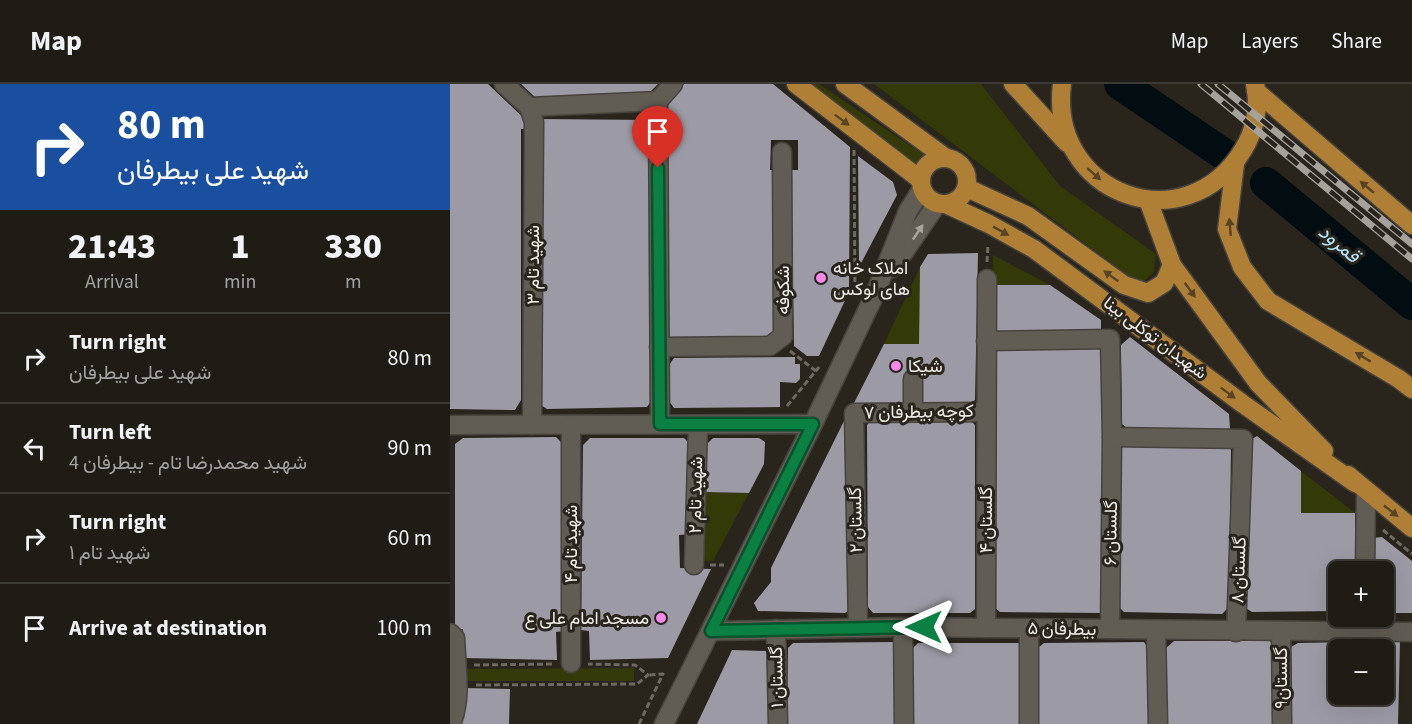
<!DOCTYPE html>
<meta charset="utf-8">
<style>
:root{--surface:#1f1c16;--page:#2c2923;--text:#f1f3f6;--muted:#a1a1a1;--line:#3c3a35}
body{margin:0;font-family:"Source Sans 3",Vazirmatn,sans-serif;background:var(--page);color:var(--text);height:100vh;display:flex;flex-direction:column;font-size:22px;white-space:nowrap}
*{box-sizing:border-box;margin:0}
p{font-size:20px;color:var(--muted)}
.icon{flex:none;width:33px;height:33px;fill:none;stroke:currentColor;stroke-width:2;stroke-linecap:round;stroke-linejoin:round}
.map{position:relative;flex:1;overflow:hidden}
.details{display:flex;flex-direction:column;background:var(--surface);width:450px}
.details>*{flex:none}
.guide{background:#1a4fa0;color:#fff;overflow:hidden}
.fabs{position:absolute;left:878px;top:477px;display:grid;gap:12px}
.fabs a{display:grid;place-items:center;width:66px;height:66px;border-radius:9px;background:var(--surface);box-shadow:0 6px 24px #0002,0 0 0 2px var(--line);font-size:30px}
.pin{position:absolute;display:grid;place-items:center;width:51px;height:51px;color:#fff;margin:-62px -26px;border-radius:50% 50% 50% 0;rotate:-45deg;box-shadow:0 0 6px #0007}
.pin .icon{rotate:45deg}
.me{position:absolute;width:66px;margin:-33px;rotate:270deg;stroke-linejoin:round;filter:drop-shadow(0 0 4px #0008)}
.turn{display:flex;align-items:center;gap:21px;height:126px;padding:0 18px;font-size:27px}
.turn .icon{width:78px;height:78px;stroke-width:2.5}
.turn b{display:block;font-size:42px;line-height:51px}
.eta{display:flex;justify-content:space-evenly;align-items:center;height:102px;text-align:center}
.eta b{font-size:36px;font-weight:800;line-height:42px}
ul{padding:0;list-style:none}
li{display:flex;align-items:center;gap:18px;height:90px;padding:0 18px;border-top:2px solid var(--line)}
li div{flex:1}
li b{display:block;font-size:22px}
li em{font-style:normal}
header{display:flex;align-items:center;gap:36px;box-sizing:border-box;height:84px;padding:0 30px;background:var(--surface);border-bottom:2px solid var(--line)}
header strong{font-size:28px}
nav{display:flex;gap:33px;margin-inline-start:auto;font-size:21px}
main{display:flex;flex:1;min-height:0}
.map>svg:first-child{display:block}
</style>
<header>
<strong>Map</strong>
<nav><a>Map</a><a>Layers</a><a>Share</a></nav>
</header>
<main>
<section class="details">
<div class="guide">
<div class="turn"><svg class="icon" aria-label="right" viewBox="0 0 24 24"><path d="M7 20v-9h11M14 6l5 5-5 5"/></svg><div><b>80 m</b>شهید علی بیطرفان</div></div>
</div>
<div class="eta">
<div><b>21:43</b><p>Arrival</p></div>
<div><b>1</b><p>min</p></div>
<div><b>330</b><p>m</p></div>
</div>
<ul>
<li><svg class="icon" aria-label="right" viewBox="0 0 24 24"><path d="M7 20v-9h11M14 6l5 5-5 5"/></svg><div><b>Turn right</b><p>شهید علی بیطرفان</p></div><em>80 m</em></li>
<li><svg class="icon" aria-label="left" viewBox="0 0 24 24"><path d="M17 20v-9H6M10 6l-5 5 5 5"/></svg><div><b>Turn left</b><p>شهید محمدرضا تام - بیطرفان 4</p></div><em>90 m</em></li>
<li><svg class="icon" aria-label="right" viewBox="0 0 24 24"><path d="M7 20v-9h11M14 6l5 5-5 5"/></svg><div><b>Turn right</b><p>شهید تام ۱</p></div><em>60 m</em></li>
<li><svg class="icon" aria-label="arrive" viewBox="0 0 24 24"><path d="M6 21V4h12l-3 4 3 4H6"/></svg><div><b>Arrive at destination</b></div><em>100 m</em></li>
</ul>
</section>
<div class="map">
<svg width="962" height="640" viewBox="0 0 962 640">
<rect width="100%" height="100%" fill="#29251d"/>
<g fill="#333907">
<path d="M362,0h7l99,67 9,2 -13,14 -3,-7z"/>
<path d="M424,0h107l79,102 96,68 -2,18 -11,10 -15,-6z"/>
<path d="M543,171l57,30h-58z"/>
<path d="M470,183l-1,77h-35z"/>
<path d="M851,387l54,42h-54z"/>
<path d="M255,408l44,1 -36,68h-9z"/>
<path d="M184,584v13h-169v-12z"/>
</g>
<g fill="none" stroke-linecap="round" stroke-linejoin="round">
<g stroke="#020d12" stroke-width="32">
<path d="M670,0l105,71"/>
<path d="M816,99l146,121"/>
</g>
</g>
<g fill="#9c9aa4" fill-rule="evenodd">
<path d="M0,0h38l41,39 -2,6h-6v271l-6,10 -65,-1z"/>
<path d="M71,0h137l-10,10 -110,6z"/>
<path d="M234,0h89l77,63 -1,145 -30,64h-12l-13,-10 -3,-176h7v-30h-27l-1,30h6v161l-8,9 -99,-2 -6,-3 2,-232z"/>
<path d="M88,35l113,1v281l-4,6 -100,2 -8,-5z"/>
<path d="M408,72l35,26 4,13 -38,72z"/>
<path d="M528,169l-3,147 -5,3 -117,2 31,-61h35l1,-77 8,-13z"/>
<path d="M542,201h58l51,35v13h-104l-5,-6z"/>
<path d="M680,253l99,77 1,15 -103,-1 -5,-4 -1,-79z"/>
<path d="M652,264v265l-102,-1 -6,-5v-253l5,-4z"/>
<path d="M345,273v7h5v15l-4,4 -16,-1v25l-106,1 -5,-7 -2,-33 7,-10z"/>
<path d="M422,335h97l6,6v184l-5,4h-97l-5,-6 -1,-182z"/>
<path d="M394,337l5,189 -4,3 -87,-2 -4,-8 17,-21v-14z"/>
<path d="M807,352l44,35v42h54v59h-17v39l-86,1 -8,-5 3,-165z"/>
<path d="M106,353l9,9 -1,185 -8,1 1,28 -93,-2 -1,-29 -8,1v-186l8,-6z"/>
<path d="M140,354h94l7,7v89l-12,1 1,33 31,1 -43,89 -78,2 -1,-29 -8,-1 2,-185z"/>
<path d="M263,354h46l6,4 -1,22 -15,29 -44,-1 2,-48z"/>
<path d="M675,360l106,2 -2,161 -7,7 -98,-2 -4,-4v-159z"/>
<path d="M932,453l30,24v52h-29v-41h-10v-34z"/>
<path d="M724,557h96l3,3 1,80h-107l-1,-76z"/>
<path d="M950,557l-2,83h-106l-1,-77 7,-4zM888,566h45v44h-45z"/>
<path d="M444,558v82h-107l1,-76 5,-5z"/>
<path d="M694,558l4,6v76h-109v-77l5,-4z"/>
<path d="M468,559h103l1,81h-109l-1,-75z"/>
<path d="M282,566l35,1 2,3 1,70h-73z"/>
<path d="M15,604l45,1 -1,35h-52l2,-6h5z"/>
</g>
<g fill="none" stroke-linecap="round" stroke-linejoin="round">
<defs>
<g id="minor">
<path d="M54,0l25,23 5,15 -2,303"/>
<path d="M208,17l2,323"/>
<path d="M79,23l129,-6 15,-17"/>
<path d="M443,184l44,-64"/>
<path d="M536,257l124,-2 2,98 -2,192"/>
<path d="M209,263l111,-1 13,-10 -1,-184"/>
<path d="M463,295v33"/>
<path d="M0,341l363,-1"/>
<path d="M121,341v238"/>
<path d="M662,353l131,2 -7,193"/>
<path d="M244,481l4,-140"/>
<path d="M915,488l1,-80"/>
<path d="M453,543l1,97"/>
<path d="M408,544l-4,-215 131,-1"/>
<path d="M536,544l1,-349"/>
<path d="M326,545l2,95"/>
<path d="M579,545v95"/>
<path d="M261,547l192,-4 509,5"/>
<path d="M706,547l2,93"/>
<path d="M831,548l1,92"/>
<path d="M0,549l5,5c1,27 7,61 -4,86"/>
<path d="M214,640l149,-300 62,-130 33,-83 14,-22"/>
</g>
<g id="major">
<path d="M346,0l125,96"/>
<path d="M395,0l101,74"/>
<path d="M563,0l54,59"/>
<path d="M612,0c-14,110 123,161 181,66 12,-19 17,-44 12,-66"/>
<path d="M806,7l156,134"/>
<circle cx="494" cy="97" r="23"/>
<path d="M785,80l-8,65 15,38 26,34 131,78 13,10"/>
<path d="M517,104l61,28 96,69 24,8 16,-10 8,-18"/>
<path d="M698,116l24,65 86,118 66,68"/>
<path d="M498,121l41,19 45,25 209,155 112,79"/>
<path d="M898,391l64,53"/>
</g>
</defs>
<use href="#minor" stroke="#47433d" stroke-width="21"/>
<use href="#major" stroke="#47433d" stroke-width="21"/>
<g stroke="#6c6961" stroke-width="3" stroke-dasharray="6 3" stroke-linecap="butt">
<path d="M404,66l1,143"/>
<path d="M537,178l1,-18"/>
<path d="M340,267l26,20"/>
<path d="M337,322l32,-39"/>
<path d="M933,446l29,24"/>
<path d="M260,481h14"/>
<path d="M24,581l81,-1"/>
<path d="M26,601l161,-1 11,-9 -13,-10 -47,-1"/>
<path d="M189,640l24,-50 -15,1"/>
</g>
<use href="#minor" stroke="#615c54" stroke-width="18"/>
<use href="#major" stroke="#af7f35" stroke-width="18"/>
<defs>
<g id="rail">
<path d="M751,0l211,175"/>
<path d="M768,0l194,160"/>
</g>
</defs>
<use href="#rail" stroke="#a5a29c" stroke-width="7"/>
<use href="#rail" stroke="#29251d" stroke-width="4.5" stroke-dasharray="14" stroke-linecap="butt"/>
</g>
<defs><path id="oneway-solid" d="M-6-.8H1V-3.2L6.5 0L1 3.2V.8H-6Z" transform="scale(1.5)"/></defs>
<g fill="#584425">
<use href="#oneway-solid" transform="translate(392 36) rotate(37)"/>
<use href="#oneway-solid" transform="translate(644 90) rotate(41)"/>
<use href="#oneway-solid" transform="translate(917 103) rotate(-140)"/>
<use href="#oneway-solid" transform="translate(780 143) rotate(-95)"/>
<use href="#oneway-solid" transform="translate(551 147) rotate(29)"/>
<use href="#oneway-solid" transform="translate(661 192) rotate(-144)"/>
<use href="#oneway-solid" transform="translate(740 206) rotate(54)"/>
<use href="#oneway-solid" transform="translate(913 273) rotate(-149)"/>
<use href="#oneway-solid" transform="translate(778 309) rotate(37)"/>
<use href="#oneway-solid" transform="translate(941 427) rotate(38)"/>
</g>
<use fill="#a8a49d" href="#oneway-solid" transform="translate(468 148) rotate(-56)"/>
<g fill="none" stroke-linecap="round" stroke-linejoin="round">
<defs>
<path id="route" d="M208,84l2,256h153l-102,207 213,-4"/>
</defs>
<use href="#route" stroke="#07532c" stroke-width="15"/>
<use href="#route" stroke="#0b8043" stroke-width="10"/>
</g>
<g fill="#f988e9" stroke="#29251d" stroke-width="2">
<circle cx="371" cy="194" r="6"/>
<circle cx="446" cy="282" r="6"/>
<circle cx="211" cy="534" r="6"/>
</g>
<g text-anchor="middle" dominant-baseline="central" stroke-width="6" stroke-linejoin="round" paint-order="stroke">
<g font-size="18" fill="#eeece6" stroke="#29251d">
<text transform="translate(83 181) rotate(-90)">شهید تام ۳</text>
<text transform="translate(333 206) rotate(-90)">شکوفه</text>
<text transform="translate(705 254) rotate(37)">شهیدان توکلی بینا</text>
<text transform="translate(469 328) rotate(-1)">کوچه بیطرفان ۷</text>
<text transform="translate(246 411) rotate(-89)">شهید تام ۲</text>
<text transform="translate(406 436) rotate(-91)">گلستان ۲</text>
<text transform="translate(536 436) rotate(-90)">گلستان ۴</text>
<text transform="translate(661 449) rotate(-89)">گلستان ۶</text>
<text transform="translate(121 460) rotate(-90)">شهید تام ۴</text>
<text transform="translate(789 486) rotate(-88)">گلستان ۸</text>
<text transform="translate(612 545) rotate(1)">بیطرفان ۵</text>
<text transform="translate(327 593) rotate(-91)">گلستان ۱</text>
<text transform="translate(831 594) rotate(-90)">گلستان۹</text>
</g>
<g font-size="18" fill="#eeece6" stroke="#29251d" text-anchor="start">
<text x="383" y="184">املاک خانه<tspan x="383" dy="21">های لوکس</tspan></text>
<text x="458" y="282">شیکا</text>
<text x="199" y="534" text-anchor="end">مسجد امام علی ع</text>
</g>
<g font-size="20" font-style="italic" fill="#b2e5f7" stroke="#29251d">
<text transform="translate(889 160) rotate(40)">قمرود</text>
</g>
</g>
</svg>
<div class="fabs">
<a>+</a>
<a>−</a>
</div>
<div class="pin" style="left:208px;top:84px;background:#d93025"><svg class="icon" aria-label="arrive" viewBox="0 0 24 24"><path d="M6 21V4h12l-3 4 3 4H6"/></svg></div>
<svg class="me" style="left:474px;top:543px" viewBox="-20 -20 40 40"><path d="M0-17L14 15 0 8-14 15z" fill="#0b8043" stroke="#fff" stroke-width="4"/></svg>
</div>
</main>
